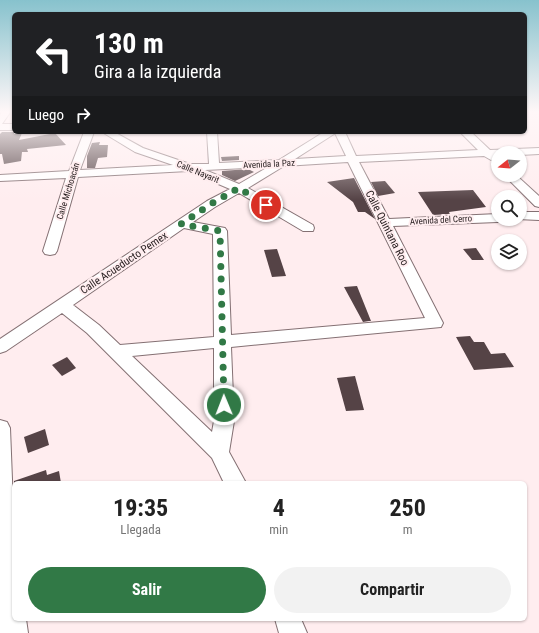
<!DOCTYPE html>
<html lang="es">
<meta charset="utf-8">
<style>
:root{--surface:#fff;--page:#f2f2f2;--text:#222;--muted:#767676;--accent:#317946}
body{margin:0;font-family:"Roboto Condensed",sans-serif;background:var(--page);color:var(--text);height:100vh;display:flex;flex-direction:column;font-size:15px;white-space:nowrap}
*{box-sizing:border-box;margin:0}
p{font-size:13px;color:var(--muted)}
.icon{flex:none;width:22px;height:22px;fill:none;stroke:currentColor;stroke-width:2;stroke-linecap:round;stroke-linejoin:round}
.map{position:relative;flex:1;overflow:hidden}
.panel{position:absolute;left:12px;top:481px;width:515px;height:140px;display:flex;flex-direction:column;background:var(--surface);border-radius:6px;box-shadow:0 1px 3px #0004}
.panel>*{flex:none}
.hud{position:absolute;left:12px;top:12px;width:515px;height:122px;border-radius:6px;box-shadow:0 1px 3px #0004;background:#202124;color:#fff;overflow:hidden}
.needle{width:26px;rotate:253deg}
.tools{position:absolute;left:491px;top:146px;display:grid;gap:8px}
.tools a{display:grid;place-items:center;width:36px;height:36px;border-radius:50%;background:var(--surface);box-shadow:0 1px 3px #0004;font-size:20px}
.pin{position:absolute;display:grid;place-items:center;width:34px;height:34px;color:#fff;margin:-17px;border:2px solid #fff;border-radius:50%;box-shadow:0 1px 4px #0007}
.me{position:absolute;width:44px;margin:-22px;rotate:359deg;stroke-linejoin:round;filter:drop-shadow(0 0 3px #0008)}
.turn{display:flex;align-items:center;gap:14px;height:84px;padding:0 16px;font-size:18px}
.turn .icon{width:52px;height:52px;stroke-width:2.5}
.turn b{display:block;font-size:28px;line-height:34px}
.then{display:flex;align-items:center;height:38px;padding:0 16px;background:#0003;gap:8px;font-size:15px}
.eta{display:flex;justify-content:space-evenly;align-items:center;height:68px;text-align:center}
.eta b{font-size:24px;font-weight:700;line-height:28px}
.primary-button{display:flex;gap:8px;margin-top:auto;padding:8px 16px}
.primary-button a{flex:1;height:46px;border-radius:24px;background:var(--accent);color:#fff;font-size:16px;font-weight:700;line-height:46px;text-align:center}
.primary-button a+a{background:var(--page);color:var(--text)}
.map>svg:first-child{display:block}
</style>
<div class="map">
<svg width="539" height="633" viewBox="0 0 539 633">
<rect width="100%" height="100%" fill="#ffedef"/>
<g fill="#554346">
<path d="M2,132h12v2l8,-1 -3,7 36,-7 11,12 -39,4 1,3h-6l-1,9 -17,3 -2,-10h-2v-20z"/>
<path d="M100,142l-1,3h9l-1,12 -9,1 -3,10h-8v-12l5,-13z"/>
<path d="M239,156v4l-17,1 -1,-4z"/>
<path d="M248,169l6,3 -19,9 -13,-6v-4z"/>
<path d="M354,178l21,41 -10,-7h-7l-5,-10 -26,-20z"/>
<path d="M385,181l10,12 -17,3 -7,-14z"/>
<path d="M473,190l13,17 -37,5 1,2 -17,1 -15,-23z"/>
<path d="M476,248l8,12h-12l-9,-11z"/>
<path d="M277,249l9,27 -14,1 -8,-27z"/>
<path d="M357,286l14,35h-2l-6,1 -19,-35z"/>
<path d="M470,336l4,6h10l7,12 14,-1 9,14 -40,3 -18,-33z"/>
<path d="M67,357l9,11 -14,8 -10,-11z"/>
<path d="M355,376l9,34 -18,1 -9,-33z"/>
<path d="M45,429l4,16 -21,8 -4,-16z"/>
<path d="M46,470l1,5 12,-4 2,12h-47v-2z"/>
</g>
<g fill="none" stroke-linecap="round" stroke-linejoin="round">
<defs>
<g id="street">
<path d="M2,111h9l-9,13h12v6h-14v-15z"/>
<path d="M84,132h10l-14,38 93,-5 -38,-13 -33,-20h12l29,16 47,16h19l-2,-32h10l2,31 60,-3 45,-28h21l11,24 122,-6 -18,-18h11l19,18 49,-2v6l-19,1v-2h-22v3h-3v3l-4,1 -7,-4 -125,6 30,57 109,-5v5h6l-6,3 -105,4 50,97 -2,4 -210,20 3,74 -5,31 17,31h-22l-12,-25 -125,-125 -25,-20 -56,38 -6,2v-14l207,-138 23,-12 -42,-18 -110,6 -21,74 -2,3 -5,1 -5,-1 -2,-3 23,-73 -66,3v-6l69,-4zM335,133l11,23 -51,3 39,-25zM348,162l77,156 -194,17 -4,-104 -2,-3 -32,-6 22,-15 24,-14 64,38h10l1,-3 -1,-3 -65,-37 36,-22zM268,167l-29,17 -34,-14zM184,228l29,6 1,103 -94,8 -21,-20 -26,-20zM214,348v73l-2,11 -80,-76z"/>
<path d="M504,175h12l23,21v11l-4,-1z"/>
<path d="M520,212h19v8l-22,-1h3z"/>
<path d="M0,420l7,2 3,6 4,103v88h12l2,14h-28z"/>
<path d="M275,619h26l6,14h-28z"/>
</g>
</defs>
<use href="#street" stroke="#847073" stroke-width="2"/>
<use href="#street" fill="#fff" fill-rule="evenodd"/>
</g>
<linearGradient id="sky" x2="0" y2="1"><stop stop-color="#87c2cd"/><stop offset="0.56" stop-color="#fff7f8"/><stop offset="1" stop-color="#fff7f8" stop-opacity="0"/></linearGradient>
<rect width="539" height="200" fill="url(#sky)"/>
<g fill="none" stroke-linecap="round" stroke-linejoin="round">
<path stroke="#317946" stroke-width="7" stroke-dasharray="0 12.6" d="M224,405l-4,-174 -39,-7 30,-20 28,-16 27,17"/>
</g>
<g text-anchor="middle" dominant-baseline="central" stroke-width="4" stroke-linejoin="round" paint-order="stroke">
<g font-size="9" fill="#251d1e" stroke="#ffedef">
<text transform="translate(269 164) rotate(-3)">Avenida la Paz</text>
<text transform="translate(198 172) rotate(22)">Calle Nayarit</text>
<text transform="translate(68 191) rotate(-73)">Calle Michoacán</text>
<text transform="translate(441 220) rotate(-3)">Avenida del Cerro</text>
</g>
<g font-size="11" fill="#251d1e" stroke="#ffedef">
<text transform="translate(387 228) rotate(63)">Calle Quintana Roo</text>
<text transform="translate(124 263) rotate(-34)">Calle Acueducto Pemex</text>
</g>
</g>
</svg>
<div class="tools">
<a><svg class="needle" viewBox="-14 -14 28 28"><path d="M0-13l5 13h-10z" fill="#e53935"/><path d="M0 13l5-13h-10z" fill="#767676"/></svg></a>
<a><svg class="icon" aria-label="search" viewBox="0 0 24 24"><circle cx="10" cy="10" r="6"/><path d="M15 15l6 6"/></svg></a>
<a><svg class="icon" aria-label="layers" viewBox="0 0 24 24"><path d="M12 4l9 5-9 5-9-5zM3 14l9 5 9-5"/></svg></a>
</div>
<div class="pin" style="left:266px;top:205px;background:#d93025"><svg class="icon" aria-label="arrive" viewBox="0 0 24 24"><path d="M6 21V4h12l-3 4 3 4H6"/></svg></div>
<svg class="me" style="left:224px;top:405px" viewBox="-20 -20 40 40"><circle r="17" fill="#317946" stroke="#fff" stroke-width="3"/><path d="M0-11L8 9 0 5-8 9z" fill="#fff"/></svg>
<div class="hud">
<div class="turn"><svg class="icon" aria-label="left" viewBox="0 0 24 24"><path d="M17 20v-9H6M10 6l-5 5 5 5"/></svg><div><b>130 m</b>Gira a la izquierda</div></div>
<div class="then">Luego<svg class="icon" aria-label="right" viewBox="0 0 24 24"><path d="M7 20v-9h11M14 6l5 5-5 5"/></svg></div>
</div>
<section class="panel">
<div class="eta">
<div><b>19:35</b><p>Llegada</p></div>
<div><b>4</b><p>min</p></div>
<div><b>250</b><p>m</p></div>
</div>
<div class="primary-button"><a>Salir</a><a>Compartir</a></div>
</section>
</div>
